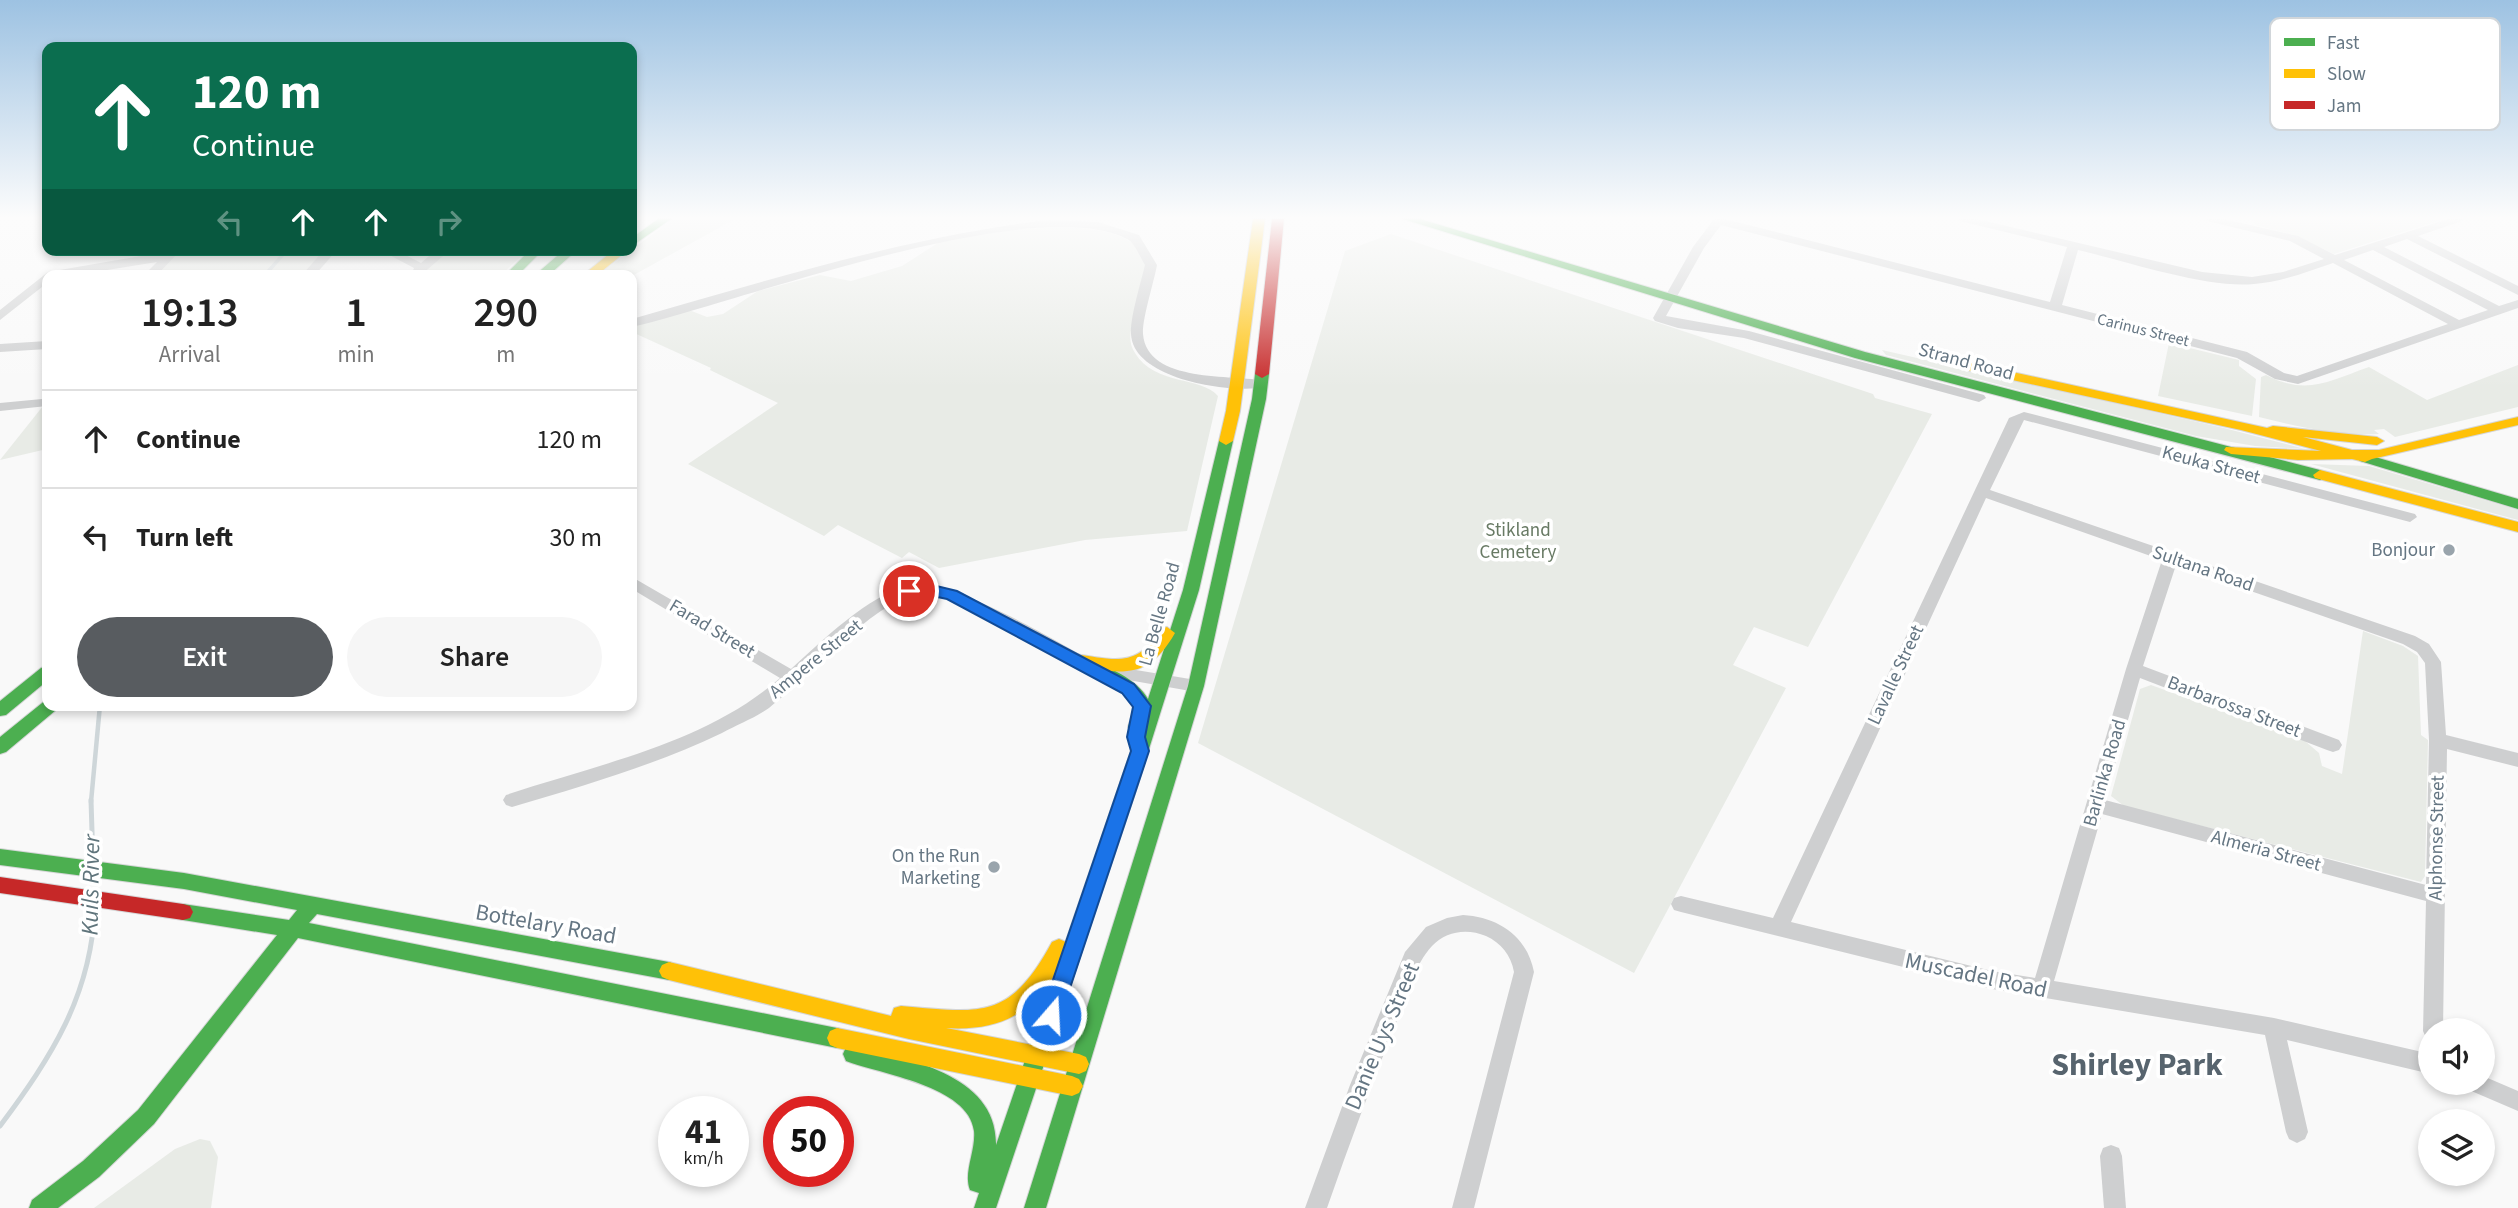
<!DOCTYPE html>
<style>
:root{--surface:#fff;--page:#f6f6f6;--text:#222;--muted:#767676;--line:#e0e0e0;--accent:#585c60}
body{margin:0;font-family:"Source Sans 3",sans-serif;background:var(--page);color:var(--text);height:100vh;display:flex;flex-direction:column;font-size:26px;white-space:nowrap}
*{box-sizing:border-box;margin:0}
p{font-size:23px;color:var(--muted)}
.icon{flex:none;width:38px;height:38px;fill:none;stroke:currentColor;stroke-width:2;stroke-linecap:round;stroke-linejoin:round}
.map{position:relative;flex:1;overflow:hidden}
.details{position:absolute;left:42px;top:270px;width:595px;height:441px;display:flex;flex-direction:column;background:var(--surface);border-radius:14px;box-shadow:0 4px 10px #0003}
.details>*{flex:none}
.banner{position:absolute;left:42px;top:42px;width:595px;height:214px;border-radius:14px;box-shadow:0 4px 10px #0003;background:#0b6e4f;color:#fff;overflow:hidden}
.fabs{position:absolute;left:2418px;top:1018px;display:grid;gap:14px}
.fabs a{display:grid;place-items:center;width:77px;height:77px;border-radius:50%;background:var(--surface);box-shadow:0 4px 10px #0003;font-size:35px}
.speed{position:absolute;left:658px;top:1096px;display:flex;gap:14px;font-size:35px;font-weight:700;text-align:center}
.speed>*{display:grid;place-content:center;width:91px;height:91px;border-radius:50%;background:var(--surface);box-shadow:0 4px 10px #0003;line-height:1}
.speed small{font-size:18px;font-weight:400}
.speed .limit{border:10px solid #d22;background:#fff;color:#111}
.pin{position:absolute;display:grid;place-items:center;width:60px;height:60px;color:#fff;margin:-30px;border:4px solid #fff;border-radius:50%;box-shadow:0 2px 7px #0007}
.me{position:absolute;width:77px;margin:-38px;rotate:19deg;stroke-linejoin:round;filter:drop-shadow(0 0 5px #0008)}
.turn{display:flex;align-items:center;gap:24px;height:147px;padding:0 35px;font-size:32px}
.turn .icon{width:91px;height:91px;stroke-width:2.5}
.turn b{display:block;font-size:49px;line-height:60px}
.lanes{display:flex;align-items:center;height:66px;padding:0 35px;background:#0003;justify-content:center;gap:35px;direction:ltr}
.lanes .off{opacity:.35}
.eta{display:flex;justify-content:space-evenly;align-items:center;height:119px;text-align:center}
.eta b{font-size:42px;font-weight:600;line-height:49px}
.cta{display:flex;gap:14px;margin-top:auto;padding:14px 35px}
.cta a{flex:1;height:80px;border-radius:42px;background:var(--accent);color:#fff;font-size:28px;font-weight:600;line-height:80px;text-align:center}
.cta a+a{background:var(--page);color:var(--text)}
ul{padding:0;list-style:none}
li{display:flex;align-items:center;gap:21px;height:98px;padding:0 35px;border-top:2px solid var(--line)}
li div{flex:1}
li b{display:block;font-size:26px}
li em{font-style:normal}
.map>svg:first-child{display:block}
</style>
<div class="map">
<svg width="2518" height="1208" viewBox="0 0 2518 1208">
<rect width="100%" height="100%" fill="#f9f9f9"/>
<g fill="#e8ebe6">
<path d="M673,219h62l-103,57 -34,-1z"/>
<path d="M2253,219h191l-110,35 -40,-19 -39,-10z"/>
<path d="M1064,227c27,2 76,3 81,38 2,15 -8,37 -11,52 -3,13 -7,24 1,36 20,33 66,23 83,43l-31,135 -102,9 -146,28 -30,-16 -7,6 -64,-33 -14,11 -136,-72 90,-61 -68,-33 1,-2 -79,-36v-6l57,-16 18,7 16,-3 35,-23 62,-16 31,6 51,-15 39,-25 65,-11z"/>
<path d="M1391,234l482,160 2,4 57,16 -124,233 -54,-20 -21,38 53,23 -152,285 -436,-230 147,-492z"/>
<path d="M179,250h148l-24,25h-149z"/>
<path d="M449,250h79l-27,25h-82z"/>
<path d="M2169,343l70,17v6l17,13 -4,37 -94,-20z"/>
<path d="M1882,350l342,78 81,21 -50,-3 -59,-10 -310,-81z"/>
<path d="M2518,365v42l-123,30 -11,-8 -10,1 5,4c-40,2 -81,-7 -120,-17l2,-40 5,-2c41,21 63,6 103,-8l58,33z"/>
<path d="M47,401v48l-47,11z"/>
<path d="M2311,464l58,2 149,44v10z"/>
<path d="M2363,631l40,15 15,10 3,79 7,5 -3,136 -4,6 -297,-76 -13,-10 29,-107 11,-4 154,56 14,12 3,13 20,8z"/>
<path d="M200,1139l10,2 8,16 -7,51h-117l81,-59z"/>
</g>
<g fill="none" stroke-linecap="round" stroke-linejoin="round">
<path stroke="#ced6d9" stroke-width="3.5" d="M265,275l22,-25"/>
<path stroke="#ced6d9" stroke-width="4.5" d="M91,802l9,-97"/>
<g stroke="#ced6d9" stroke-width="5">
<path d="M91,800l2,63"/>
<path d="M0,1126c52,-70 91,-130 95,-219"/>
</g>
<defs>
<g id="fast">
<path d="M658,219h13l-39,27v-8z"/>
<path d="M1403,219h17l445,133 455,118 7,5 -7,5 -465,-122z"/>
<path d="M530,250h13l-25,25h-13z"/>
<path d="M564,250h13l-28,25h-14z"/>
<path d="M1262,370l7,4 -3,25 -62,287 -158,522h-22l164,-522 64,-287 3,-25z"/>
<path d="M1226,437l7,4 -34,149 -62,197 -141,421h-22l5,-15 -9,-3c-7,-17 6,-40 4,-59 -5,-45 -94,-57 -128,-70l-3,-7 3,-7 7,-3c53,16 144,29 143,101l141,-412 -6,-1 -3,-5 6,-19 -2,-7 -11,-10 -40,-21 -2,-4 2,-4 6,-2c21,6 50,19 61,39l35,-109 36,-149z"/>
<path d="M2365,454l153,45v10l-158,-48 -2,-3 2,-3z"/>
<path d="M47,666v15l-41,34 -6,1v-15l41,-33z"/>
<path d="M47,699v6h11l-2,5 -50,42 -6,2v-17z"/>
<path d="M0,849l184,24 485,89 7,3 3,6 -3,6 -7,3 -352,-66 -8,9 528,105 7,3 3,7 -3,7 -7,3 -539,-110 -144,186 -55,53 -41,31h-29l3,-8 51,-39 55,-51 139,-175 -94,-15 -7,-2 -3,-6 3,-6 7,-2 106,16 8,-10 -113,-21 -184,-24z"/>
</g>
<g id="slow">
<path d="M1253,219h12l-25,192 -7,30 -7,4 -7,-4 7,-30z"/>
<path d="M614,250h14l-31,25h-14z"/>
<path d="M1967,362l300,66 6,-2 104,11 7,4 -7,4 -74,-8 49,13h27l139,-33v8l-146,34 -7,3 -13,-3 -54,1 -67,-6 -7,-4 2,-3 95,4 -80,-21 -279,-61 -2,-3z"/>
<path d="M2320,470l198,52v10l-203,-54 -2,-3z"/>
<path d="M1167,627l8,6c-27,47 -52,41 -100,33l-6,-2 -2,-4 2,-4 6,-2c41,6 62,14 86,-25z"/>
<path d="M1059,939l7,3 3,6c-27,57 -58,84 -123,80l133,26 7,3 3,7 -3,7 -7,3 -170,-35 -240,-59 -7,-3 -3,-6 3,-6 7,-3 222,54 3,-8 7,-2c81,7 109,14 151,-64z"/>
<path d="M837,1028l235,48 7,3 4,7 -4,7 -7,3 -235,-48 -7,-3 -3,-7 3,-7z"/>
</g>
<g id="jam">
<path d="M1272,219h12l-15,155 -7,4 -7,-4z"/>
<path d="M0,877l183,27 7,2 3,6 -3,6 -7,2 -183,-27z"/>
</g>
</defs>
<use href="#fast" stroke="#d5d6d7" stroke-width="2"/>
<use href="#slow" stroke="#d5d6d7" stroke-width="2"/>
<use href="#jam" stroke="#d5d6d7" stroke-width="2"/>
<g fill="#cecfd0" fill-rule="evenodd">
<path d="M1714,219h11l325,83 17,-55 -107,-26 -1,-2h18l225,53 50,5 31,-5 41,-13 -34,-18 -83,-20 -1,-2h18l74,17 37,19 113,-36h15l-1,2 -44,15 100,50v9l-111,-56 -23,8 115,59 19,-6v8l-220,76 -23,-5 -38,-21 -516,-133 -17,23 -38,68 83,15 235,64 2,3 -7,4 -235,-64 -66,-10 -23,-7 -2,-3 40,-71zM2078,250c47,11 131,39 176,34 27,-2 53,-12 79,-21l115,61 -151,52 -13,-3 -37,-21 -185,-47zM2373,250l115,60 -29,10 -115,-60z"/>
<path d="M1048,220l50,2 41,13 18,30c-3,17 -15,54 -14,69 4,50 90,40 123,47v6c-34,7 -133,-7 -135,-53 -1,-16 10,-52 14,-69 -5,-8 -10,-22 -18,-26 -95,-48 -387,63 -495,88v-8c137,-39 274,-82 416,-99z"/>
<path d="M324,250h13l-22,25h-13z"/>
<path d="M380,250h16l25,13 15,-13h14l-29,25h-10l3,-7z"/>
<path d="M170,251l6,4 -19,20h-13l13,-13 -81,13h-29v8l-47,37v-10l48,-38z"/>
<path d="M47,341v8l-47,3v-8z"/>
<path d="M42,399l5,1v6l-47,5v-8z"/>
<path d="M2024,412l391,102 2,3 -7,5 -386,-102 -34,70 425,146 14,8 12,18 5,73 72,18v14l-71,-18 -4,282h-12v9l-5,-2 -3,-7 3,-130 -324,-87 -48,167 220,37 157,36v20l-144,-34 21,92 -3,7 -8,4 -8,-4 -3,-7 -21,-97 -273,-46 -311,-77 -7,-2 -3,-6 3,-6 7,-2 92,22 236,-500zM1986,498l176,62 -36,109 -91,309 -43,-7 -201,-49zM2176,565l227,79 14,8 8,11 4,77 -3,145 -321,-85 35,-122 187,72 6,2 6,-2 3,-5 -3,-5 -196,-74z"/>
<path d="M632,577l159,92c31,-28 77,-74 118,-83 41,-10 142,53 182,74l2,4 -2,4h-12l-133,-69c-10,-3 -21,-5 -31,-4 -41,7 -111,86 -146,113 -14,10 -32,17 -47,25 -67,32 -139,53 -210,74l-6,-2 -3,-5 3,-5c92,-31 199,-51 274,-117l-148,-89z"/>
<path d="M1106,665l90,15 6,2 2,4 -2,4 -6,2 -96,-17 -2,-4 2,-4z"/>
<path d="M1463,915c35,2 64,21 71,57l-60,236h-22l62,-236c-3,-17 -13,-29 -28,-36 -19,-8 -40,-5 -54,10 -17,18 -23,45 -32,67 -26,65 -50,129 -73,195h-22l45,-123 55,-133 21,-25 21,-9z"/>
<path d="M2483,1076l35,15v20l-49,-21 -3,-7h17z"/>
<path d="M2111,1145l8,3 3,8 4,52h-22l-4,-52 3,-8z"/>
</g>
<use href="#fast" fill="#4caf50" fill-rule="evenodd"/>
<use href="#slow" fill="#ffc107" fill-rule="evenodd"/>
<use href="#jam" fill="#c62828" fill-rule="evenodd"/>
</g>
<linearGradient id="sky" x2="0" y2="1"><stop stop-color="#9dc2e2"/><stop offset="0.56" stop-color="#fcfcfc"/><stop offset="1" stop-color="#fcfcfc" stop-opacity="0"/></linearGradient>
<rect width="2518" height="388" fill="url(#sky)"/>
<path fill="#1a73e8" stroke="#114b97" stroke-width="2" d="M928,584l29,7 177,93 17,22 -6,31 4,14 -88,264 -3,7 -7,3 -7,-3 -3,-7 90,-264 -4,-14 6,-30 -11,-14 -175,-94 -19,-4 -19,2 -8,-6 8,-5z"/>
<g fill="#99a4ac" stroke="#fff" stroke-width="2.5">
<circle cx="2449" cy="550" r="7"/>
<circle cx="994" cy="867" r="7"/>
</g>
<g text-anchor="middle" dominant-baseline="central" stroke-width="7" stroke-linejoin="round" paint-order="stroke">
<g font-size="16" fill="#657683" stroke="#fff">
<text transform="translate(2143 330) rotate(14)">Carinus Street</text>
</g>
<g font-size="19" fill="#657683" stroke="#fff">
<text transform="translate(1966 362) rotate(15)">Strand Road</text>
<text transform="translate(2211 465) rotate(15)">Keuka Street</text>
<text transform="translate(2203 569) rotate(19)">Sultana Road</text>
<text transform="translate(1160 614) rotate(-74)">La Belle Road</text>
<text transform="translate(712 629) rotate(31)">Farad Street</text>
<text transform="translate(816 659) rotate(-39)">Ampere Street</text>
<text transform="translate(1896 675) rotate(-65)">Lavalle Street</text>
<text transform="translate(2234 707) rotate(21)">Barbarossa Street</text>
<text transform="translate(2105 773) rotate(-74)">Barlinka Road</text>
<text transform="translate(2437 838) rotate(-89)">Alphonse Street</text>
<text transform="translate(2266 851) rotate(15)">Almeria Street</text>
</g>
<g font-size="19" fill="#687a64" stroke="#fff">
<text x="1518" y="530">Stikland<tspan x="1518" dy="22">Cemetery</tspan></text>
</g>
<g font-size="19" fill="#657683" stroke="#fff" text-anchor="end">
<text x="2435" y="550">Bonjour</text>
<text x="980" y="856">On the Run<tspan x="980" dy="22">Marketing</tspan></text>
</g>
<g font-size="23" fill="#657683" stroke="#fff">
<text transform="translate(546 924) rotate(10)">Bottelary Road</text>
<text transform="translate(1976 975) rotate(12)">Muscadel Road</text>
<text transform="translate(1382 1036) rotate(-67)">Danie Uys Street</text>
</g>
<g font-size="24" font-style="italic" fill="#60757c" stroke="#fff">
<text transform="translate(91 885) rotate(-89)">Kuils River</text>
</g>
<g font-size="32" font-weight="bold" fill="#57646e" stroke="#fff">
<text x="2137" y="1065">Shirley Park</text>
</g>
</g>
<rect x="2270" y="18" width="230" height="112" rx="10" fill="#fff" stroke="#d1d6da" stroke-width="2"/>
<rect x="2284" y="38" width="31" height="8" fill="#4caf50"/>
<rect x="2284" y="69" width="31" height="9" fill="#ffc107"/>
<rect x="2284" y="101" width="31" height="8" fill="#c62828"/>
<g font-size="19" fill="#657683">
<text x="2327" y="49">Fast</text>
<text x="2327" y="80">Slow</text>
<text x="2327" y="112">Jam</text>
</g>
</svg>
<div class="fabs">
<a><svg class="icon" aria-label="sound" viewBox="0 0 24 24"><path d="M4 9h4l5-4v14l-5-4H4zM17 9q2 3 0 6"/></svg></a>
<a><svg class="icon" aria-label="layers" viewBox="0 0 24 24"><path d="M12 4l9 5-9 5-9-5zM3 14l9 5 9-5"/></svg></a>
</div>
<div class="speed"><div>41<small>km/h</small></div><div class="limit">50</div></div>
<div class="pin" style="left:909px;top:591px;background:#d93025"><svg class="icon" aria-label="arrive" viewBox="0 0 24 24"><path d="M6 21V4h12l-3 4 3 4H6"/></svg></div>
<svg class="me" style="left:1051px;top:1015px" viewBox="-20 -20 40 40"><circle r="17" fill="#1a73e8" stroke="#fff" stroke-width="3"/><path d="M0-11L8 9 0 5-8 9z" fill="#fff"/></svg>
<div class="banner">
<div class="turn"><svg class="icon" aria-label="ahead" viewBox="0 0 24 24"><path d="M12 20V5M6 11l6-6 6 6"/></svg><div><b>120 m</b>Continue</div></div>
<div class="lanes"><svg class="icon off" aria-label="left" viewBox="0 0 24 24"><path d="M17 20v-9H6M10 6l-5 5 5 5"/></svg><svg class="icon" aria-label="ahead" viewBox="0 0 24 24"><path d="M12 20V5M6 11l6-6 6 6"/></svg><svg class="icon" aria-label="ahead" viewBox="0 0 24 24"><path d="M12 20V5M6 11l6-6 6 6"/></svg><svg class="icon off" aria-label="right" viewBox="0 0 24 24"><path d="M7 20v-9h11M14 6l5 5-5 5"/></svg></div>
</div>
<section class="details">
<div class="eta">
<div><b>19:13</b><p>Arrival</p></div>
<div><b>1</b><p>min</p></div>
<div><b>290</b><p>m</p></div>
</div>
<ul>
<li><svg class="icon" aria-label="ahead" viewBox="0 0 24 24"><path d="M12 20V5M6 11l6-6 6 6"/></svg><div><b>Continue</b></div><em>120 m</em></li>
<li><svg class="icon" aria-label="left" viewBox="0 0 24 24"><path d="M17 20v-9H6M10 6l-5 5 5 5"/></svg><div><b>Turn left</b></div><em>30 m</em></li>
</ul>
<div class="cta"><a>Exit</a><a>Share</a></div>
</section>
</div>
